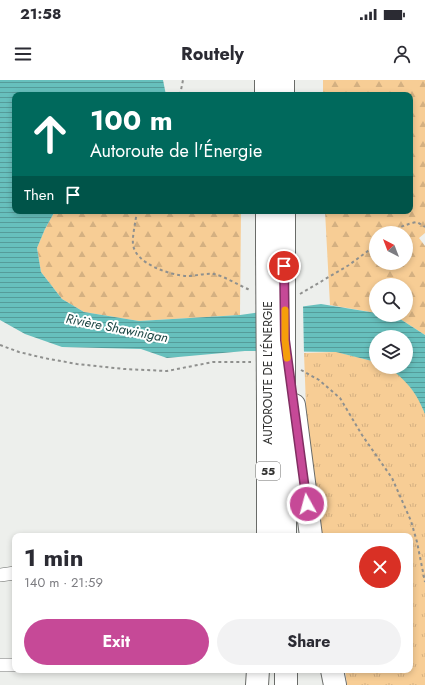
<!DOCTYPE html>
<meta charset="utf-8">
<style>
:root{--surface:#fff;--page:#f2f2f3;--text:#2b2b33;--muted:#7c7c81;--accent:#c64997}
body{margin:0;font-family:Jost,sans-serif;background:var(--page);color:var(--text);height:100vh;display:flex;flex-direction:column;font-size:15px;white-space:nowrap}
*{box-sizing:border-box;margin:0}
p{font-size:13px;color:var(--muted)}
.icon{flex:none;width:22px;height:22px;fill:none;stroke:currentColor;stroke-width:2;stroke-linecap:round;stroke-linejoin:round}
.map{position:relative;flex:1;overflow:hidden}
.sheet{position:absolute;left:12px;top:453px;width:401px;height:140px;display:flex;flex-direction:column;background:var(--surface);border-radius:8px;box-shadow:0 2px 6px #0003}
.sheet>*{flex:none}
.banner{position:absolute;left:12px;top:12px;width:401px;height:122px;border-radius:8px;box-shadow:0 2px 6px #0003;background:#00695c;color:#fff;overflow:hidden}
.needle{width:26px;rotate:318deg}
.tools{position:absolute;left:369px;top:146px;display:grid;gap:8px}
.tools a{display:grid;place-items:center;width:44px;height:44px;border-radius:50%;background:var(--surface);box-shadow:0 2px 6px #0003;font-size:20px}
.pin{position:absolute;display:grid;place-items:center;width:34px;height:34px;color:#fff;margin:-17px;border:2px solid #fff;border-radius:50%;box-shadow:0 1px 4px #0007}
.me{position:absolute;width:44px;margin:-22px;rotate:353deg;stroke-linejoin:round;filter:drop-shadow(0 0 3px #0008)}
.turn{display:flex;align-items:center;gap:14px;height:84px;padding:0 12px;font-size:18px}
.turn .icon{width:52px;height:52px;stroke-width:2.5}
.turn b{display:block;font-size:28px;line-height:34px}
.then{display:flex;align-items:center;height:38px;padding:0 12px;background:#0003;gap:8px;font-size:15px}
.round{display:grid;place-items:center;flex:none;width:42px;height:42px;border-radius:21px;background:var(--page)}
.summary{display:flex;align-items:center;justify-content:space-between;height:68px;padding:0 12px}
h1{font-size:24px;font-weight:700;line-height:30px}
.cta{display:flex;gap:8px;margin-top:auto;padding:8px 12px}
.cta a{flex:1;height:46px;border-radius:24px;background:var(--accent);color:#fff;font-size:16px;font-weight:700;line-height:46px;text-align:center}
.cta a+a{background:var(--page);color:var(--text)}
.status{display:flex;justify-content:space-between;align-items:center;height:28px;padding:0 20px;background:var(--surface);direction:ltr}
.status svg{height:11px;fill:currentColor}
header{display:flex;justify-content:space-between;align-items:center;height:52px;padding:0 12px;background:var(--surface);font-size:18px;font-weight:700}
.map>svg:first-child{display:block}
</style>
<div class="status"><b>21:58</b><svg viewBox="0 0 49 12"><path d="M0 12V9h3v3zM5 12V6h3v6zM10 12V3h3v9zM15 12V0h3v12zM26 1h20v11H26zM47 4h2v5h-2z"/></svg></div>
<header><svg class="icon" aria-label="menu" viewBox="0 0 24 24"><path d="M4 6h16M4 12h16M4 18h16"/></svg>Routely<svg class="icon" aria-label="person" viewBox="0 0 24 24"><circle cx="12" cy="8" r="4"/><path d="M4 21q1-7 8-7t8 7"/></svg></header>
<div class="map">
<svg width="425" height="605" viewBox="0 0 425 605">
<defs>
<pattern id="grass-tufts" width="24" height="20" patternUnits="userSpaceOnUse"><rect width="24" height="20" fill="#f7cd95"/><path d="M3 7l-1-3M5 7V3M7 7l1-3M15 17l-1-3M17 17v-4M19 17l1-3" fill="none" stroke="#d4b081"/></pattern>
<pattern id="forest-firs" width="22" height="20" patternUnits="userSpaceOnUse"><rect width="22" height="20" fill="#f7cd95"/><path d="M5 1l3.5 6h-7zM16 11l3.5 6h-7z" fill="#d4b081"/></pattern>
<pattern id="water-rules" width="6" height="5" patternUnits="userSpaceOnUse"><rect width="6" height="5" fill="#67c0bd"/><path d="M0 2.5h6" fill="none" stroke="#559c9a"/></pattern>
</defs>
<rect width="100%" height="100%" fill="#edefec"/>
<path fill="url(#grass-tufts)" d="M337,272l39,10v5h13l17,14 13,18 6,15v271h-78l-2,-15h65v-134h-88l-14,-77 -4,-106z"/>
<g fill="url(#forest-firs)" fill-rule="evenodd">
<path d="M323,0h102v153l-6,5 6,8v89l-28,-18 -11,-2h20v-30h-30v28l-46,-8 -5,-94h85v-116h-87zM376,153h30v30h-30z"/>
<path d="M55,131h186l-1,104 -101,6 -55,-9 -22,-13 -21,-27 -4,-24 8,-19z"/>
</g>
<path fill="url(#water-rules)" d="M0,0h163l3,15h-151v116h40l-10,18 -8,19 4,24 21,27 22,13 55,9 101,-6 81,-11 55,9v2l21,2 28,18v79c-9,-23 -18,-32 -36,-47h17v-30h-30v25l-40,-10 -91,-1 -78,7 -26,-9 -79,-2 -37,-13 -25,-14z"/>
<path fill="#edefec" d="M303,224l1,51 -47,-1 -1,-43z"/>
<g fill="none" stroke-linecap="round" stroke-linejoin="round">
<defs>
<g id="minor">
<path d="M0,495l15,-2"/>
<path d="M0,585h15"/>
</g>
<g id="motorway">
<path d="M266,0v15"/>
<path d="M283,0v15"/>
<path d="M267,131v40"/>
<path d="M284,131v41"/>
<path d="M294,325l17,131"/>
<path d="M285,344v112"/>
<path d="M268,456v-131"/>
<path d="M286,590v15"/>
<path d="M332,590l3,15"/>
<path d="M257,605l1,-15"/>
</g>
</defs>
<use href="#minor" stroke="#696b68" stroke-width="14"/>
<use href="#motorway" stroke="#696b68" stroke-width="24"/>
<g stroke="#8f908e" stroke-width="2" stroke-dasharray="3 3" stroke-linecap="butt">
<path d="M180,15l3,-15"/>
<path d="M137,131c-1,8 -5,26 -4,33 2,20 37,31 54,32 9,0 17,-3 27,-2 10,2 26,12 36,16"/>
<path d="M391,153c8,-6 16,-9 26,-11l8,5"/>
<path d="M300,214l49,-29 27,-20"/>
<path d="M0,265l19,7 25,6 33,6 47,5 43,2 46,-9h38"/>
<path d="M301,290l18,10 21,18 22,37 30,43 19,43 6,21 8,40"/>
</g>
<use href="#minor" stroke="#fff" stroke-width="13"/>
<use href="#motorway" stroke="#fff" stroke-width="22"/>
<defs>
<g id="motorway-bridge">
<path d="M267,171l1,154"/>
<path d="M284,172v153"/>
</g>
</defs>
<use href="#motorway-bridge" stroke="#696b68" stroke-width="24" stroke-linecap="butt"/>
<use href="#motorway-bridge" stroke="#fff" stroke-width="22"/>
</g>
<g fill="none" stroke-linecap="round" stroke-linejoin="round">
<defs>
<path id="route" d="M284,186l1,74 22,164"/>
</defs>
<use href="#route" stroke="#812f62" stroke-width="10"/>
<use href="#route" stroke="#c64997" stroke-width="7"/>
<path stroke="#f59e0b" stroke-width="7" d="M285,230v30l2,18"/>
</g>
<g text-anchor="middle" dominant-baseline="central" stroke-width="4" stroke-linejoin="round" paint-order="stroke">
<rect fill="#fff" stroke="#6e6e6d" stroke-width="1" x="256" y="382" width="24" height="18" rx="3"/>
<g font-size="11" font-weight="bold" fill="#30302f">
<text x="268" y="391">55</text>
</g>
<g font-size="12" fill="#30302f" stroke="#fff">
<text transform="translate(268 293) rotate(-90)">AUTOROUTE DE L'ÉNERGIE</text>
</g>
<g font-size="13" font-style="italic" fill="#1d4745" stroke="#fff">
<text transform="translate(117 248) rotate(11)">Rivière Shawinigan</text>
</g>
</g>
</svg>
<div class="tools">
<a><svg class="needle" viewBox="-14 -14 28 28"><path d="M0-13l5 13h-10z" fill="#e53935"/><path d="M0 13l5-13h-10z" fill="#7c7c81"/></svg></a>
<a><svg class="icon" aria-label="search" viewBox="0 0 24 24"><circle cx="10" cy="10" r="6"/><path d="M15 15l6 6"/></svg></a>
<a><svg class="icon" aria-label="layers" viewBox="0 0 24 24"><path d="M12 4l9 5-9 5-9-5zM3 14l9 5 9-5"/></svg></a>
</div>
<div class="pin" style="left:284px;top:186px;background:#d93025"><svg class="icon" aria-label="arrive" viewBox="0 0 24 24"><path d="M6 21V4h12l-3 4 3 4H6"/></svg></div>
<svg class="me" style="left:307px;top:424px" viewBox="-20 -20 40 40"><circle r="17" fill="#c64997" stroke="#fff" stroke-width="3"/><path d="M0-11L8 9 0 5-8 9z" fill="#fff"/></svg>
<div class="banner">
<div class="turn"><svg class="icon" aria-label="ahead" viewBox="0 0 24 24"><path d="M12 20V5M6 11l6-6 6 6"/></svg><div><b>100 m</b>Autoroute de l'Énergie</div></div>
<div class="then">Then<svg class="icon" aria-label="arrive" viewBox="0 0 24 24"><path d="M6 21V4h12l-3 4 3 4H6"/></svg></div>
</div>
<section class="sheet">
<div class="summary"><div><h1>1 min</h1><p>140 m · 21:59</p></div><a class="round" style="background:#d93025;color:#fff"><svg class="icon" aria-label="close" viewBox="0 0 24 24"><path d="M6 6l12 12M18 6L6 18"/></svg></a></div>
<div class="cta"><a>Exit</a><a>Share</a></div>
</section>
</div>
